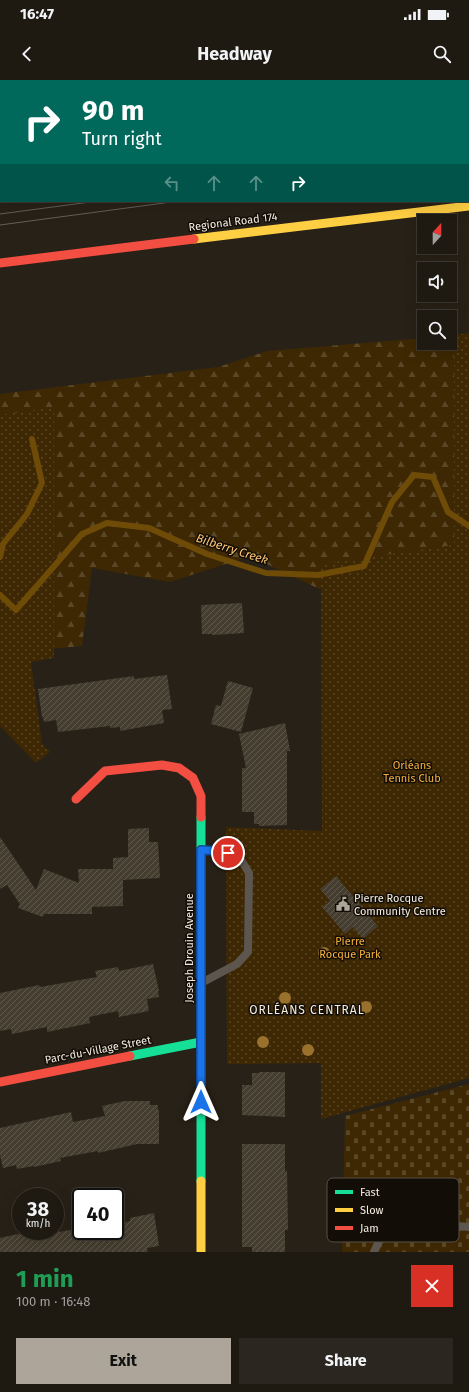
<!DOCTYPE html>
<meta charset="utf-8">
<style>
:root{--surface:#1e1911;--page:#2b261f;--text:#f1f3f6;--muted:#a1a09f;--line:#3c3831;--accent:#ada59a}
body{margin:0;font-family:"Fira Sans",sans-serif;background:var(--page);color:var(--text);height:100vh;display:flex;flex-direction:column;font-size:15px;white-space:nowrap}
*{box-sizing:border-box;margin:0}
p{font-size:13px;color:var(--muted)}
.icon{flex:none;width:22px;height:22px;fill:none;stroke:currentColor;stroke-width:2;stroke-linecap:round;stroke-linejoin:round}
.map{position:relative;height:1172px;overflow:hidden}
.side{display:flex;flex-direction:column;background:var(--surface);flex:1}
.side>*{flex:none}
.top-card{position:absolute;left:0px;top:0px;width:469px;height:122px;box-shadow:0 4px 16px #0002,0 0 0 1px var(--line);background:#00695c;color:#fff;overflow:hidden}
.needle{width:26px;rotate:21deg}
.fabs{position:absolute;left:417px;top:134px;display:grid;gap:8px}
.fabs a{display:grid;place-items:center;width:40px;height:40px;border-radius:0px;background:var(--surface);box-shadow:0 4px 16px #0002,0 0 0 1px var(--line);font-size:20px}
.speed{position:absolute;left:12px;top:1108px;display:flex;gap:8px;font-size:20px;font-weight:700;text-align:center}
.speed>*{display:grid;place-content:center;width:52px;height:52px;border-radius:50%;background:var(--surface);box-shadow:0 4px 16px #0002,0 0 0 1px var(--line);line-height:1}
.speed small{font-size:10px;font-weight:400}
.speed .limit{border:2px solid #111;border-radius:6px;background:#fff;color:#111}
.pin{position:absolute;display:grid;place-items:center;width:34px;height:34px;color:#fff;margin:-17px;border:2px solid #fff;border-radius:50%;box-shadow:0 1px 4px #0007}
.me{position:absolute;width:44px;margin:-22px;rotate:0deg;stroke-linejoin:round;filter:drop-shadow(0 0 3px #0008)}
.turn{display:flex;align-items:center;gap:14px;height:84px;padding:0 16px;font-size:18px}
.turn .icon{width:52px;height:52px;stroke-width:2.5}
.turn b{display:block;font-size:28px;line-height:34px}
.lanes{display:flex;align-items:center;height:38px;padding:0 16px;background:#0003;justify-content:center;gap:20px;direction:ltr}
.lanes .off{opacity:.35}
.round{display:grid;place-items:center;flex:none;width:42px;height:42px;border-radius:0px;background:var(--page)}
.overview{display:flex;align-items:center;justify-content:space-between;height:68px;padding:0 16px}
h1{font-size:24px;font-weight:700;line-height:30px;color:#1e9e55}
.action{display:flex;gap:8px;margin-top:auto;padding:8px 16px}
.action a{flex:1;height:46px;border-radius:0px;background:var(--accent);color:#111;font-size:16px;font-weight:700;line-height:46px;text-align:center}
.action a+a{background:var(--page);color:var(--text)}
.status{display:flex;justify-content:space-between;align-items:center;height:28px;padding:0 20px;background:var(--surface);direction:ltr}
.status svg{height:11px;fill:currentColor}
header{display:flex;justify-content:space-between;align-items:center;height:52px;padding:0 16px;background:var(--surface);font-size:18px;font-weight:700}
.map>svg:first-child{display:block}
</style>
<div class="status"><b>16:47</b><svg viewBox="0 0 49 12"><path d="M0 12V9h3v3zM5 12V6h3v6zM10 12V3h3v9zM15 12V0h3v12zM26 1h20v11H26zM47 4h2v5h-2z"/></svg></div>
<header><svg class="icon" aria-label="back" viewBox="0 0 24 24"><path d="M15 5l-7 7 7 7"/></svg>Headway<svg class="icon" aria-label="search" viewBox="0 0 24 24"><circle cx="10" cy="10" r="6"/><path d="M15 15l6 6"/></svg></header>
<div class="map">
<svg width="469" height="1172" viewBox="0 0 469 1172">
<defs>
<pattern id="forest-firs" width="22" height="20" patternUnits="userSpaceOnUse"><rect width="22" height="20" fill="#3e2803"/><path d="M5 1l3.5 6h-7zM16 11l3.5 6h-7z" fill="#5a4727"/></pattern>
<pattern id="cemetery-stones" width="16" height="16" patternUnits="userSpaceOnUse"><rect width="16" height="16" fill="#3e2803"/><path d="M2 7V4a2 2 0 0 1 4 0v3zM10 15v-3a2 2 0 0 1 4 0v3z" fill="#5a4727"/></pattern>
<pattern id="park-dots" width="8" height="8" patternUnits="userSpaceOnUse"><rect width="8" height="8" fill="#3e2803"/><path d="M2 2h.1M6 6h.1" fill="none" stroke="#5a4727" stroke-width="1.8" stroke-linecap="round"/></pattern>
<pattern id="building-hatch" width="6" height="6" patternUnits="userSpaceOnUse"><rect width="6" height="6" fill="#453d2f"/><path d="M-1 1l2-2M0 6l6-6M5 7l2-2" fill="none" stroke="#60594d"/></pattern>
</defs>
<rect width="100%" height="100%" fill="#282117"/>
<path fill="url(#forest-firs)" d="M469,254v312l-23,3 -196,-93 -80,26 -78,-14 -10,78 -54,5 -28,36v-293l218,-27 49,-16 157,-13v5h26v-7z"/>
<path fill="url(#cemetery-stones)" d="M469,1004v168h-127l3,-136z"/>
<g fill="url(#park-dots)">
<path d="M469,253v745l-148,41v-56l-94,1 -1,-237 96,4 -1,-267 133,-19v-210z"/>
<path d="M54,327v251l-23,4 11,82 8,8 -14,11 -36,-37v-311z"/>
</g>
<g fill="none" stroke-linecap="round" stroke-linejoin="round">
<g stroke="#6e4b07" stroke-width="6">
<path d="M55,1v-1"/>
<path d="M0,477l3,-13 24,-30 15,-31 -10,-44"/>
<path d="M0,515l16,15 66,-76 25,-11 42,5 58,26 59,19 52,2 46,-9 28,-64 22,-27 19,2 15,35 21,14"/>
</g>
</g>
<g fill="url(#building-hatch)">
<path d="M242,523l2,30 -32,2v-1h-10l-1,-29z"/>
<path d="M167,595l5,34 -10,1 2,13 -44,8v-4l-10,1v-2l-52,6 -2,-12 -12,2 -1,-5h-1l-4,-28 96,-13v3z"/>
<path d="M228,601l25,7 -12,44 -30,-8 5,-19 5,1z"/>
<path d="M285,643l5,28h-3v74l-28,1v-2h-5v-12h-12v-44h4l-7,-34z"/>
<path d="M149,748v14h9l2,36 -37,2v26l-31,1v7h-48l-1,3 -25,-9 2,-4 -13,-19 -7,4v-52l36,53 8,-21 35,14 -1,-14h35v-11l15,-1v-28z"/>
<path d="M336,796l42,50 -15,13 -10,-12 -8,7 -23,-27 8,-6 -10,-12z"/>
<path d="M153,884l6,27h-1l1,6 -12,2 2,12 -30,6 -1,-6 -29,6 1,6 -43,9v-5l-35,7 -1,-5 -11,2v-38l39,-8 1,2 57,-10 -2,-6 23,-4 1,4z"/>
<path d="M259,992h26v45l-43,-2v-30h10v-12h7z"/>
<path d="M125,1021h25v4h8v5h1v34h-22l-39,9v-2l-38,7 1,3 -27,6 -1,-1 -16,3 -1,-4 -13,3 -3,-13v-27l71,-16 2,10 32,-6 -3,-10z"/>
<path d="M242,1064h43v27h2l1,59h-3v22h-33v-5h-10z"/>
<path d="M154,1133l5,33 -12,2 1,4h-148v-14l27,-6 1,5 30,-7 1,2 22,-4v3h34v-7l15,-3v-3z"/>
</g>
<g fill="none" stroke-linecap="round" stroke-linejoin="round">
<g stroke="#5c564e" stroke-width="8">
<path d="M203,770l15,1 20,4 11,18 -1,79 -11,12 -34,18"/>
<path d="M374,1172l8,-17 23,-13 64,5"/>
</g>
<g stroke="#16e098" stroke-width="9">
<path d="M468,31h1"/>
<path d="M0,95h1"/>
<path d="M201,737v364"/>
<path d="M130,976l71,-14"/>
</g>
<g stroke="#ffcf43" stroke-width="9">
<path d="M194,159l275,-33"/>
<path d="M201,1101v71"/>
</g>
<g stroke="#f24e42" stroke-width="9">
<path d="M0,183l194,-24"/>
<path d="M76,719l29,-28 57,-6 17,3 14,10 8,18v21"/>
<path d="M0,1002l130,-26"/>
</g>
<g stroke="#645f58" stroke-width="1">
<path d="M468,70h1"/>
<path d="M468,82h1"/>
<path d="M0,134l98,-13"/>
<path d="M0,145l179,-24"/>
</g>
</g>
<g fill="#99702c">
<circle cx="324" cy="873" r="6"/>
<circle cx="285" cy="918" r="6"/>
<circle cx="366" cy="927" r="6"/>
<circle cx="263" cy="962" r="6"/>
<circle cx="308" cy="970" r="6"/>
</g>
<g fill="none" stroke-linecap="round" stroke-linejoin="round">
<defs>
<path id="route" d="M201,1022v-252l17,1 10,2"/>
</defs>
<use href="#route" stroke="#114b97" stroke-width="10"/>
<use href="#route" stroke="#1a73e8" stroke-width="7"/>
</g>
<defs>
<symbol id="civic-bare" viewBox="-9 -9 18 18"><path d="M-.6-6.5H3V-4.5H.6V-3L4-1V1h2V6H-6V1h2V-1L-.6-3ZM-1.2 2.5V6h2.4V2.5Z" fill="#ada59a" stroke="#120d06" stroke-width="2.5" paint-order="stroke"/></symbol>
</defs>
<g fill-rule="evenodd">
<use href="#civic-bare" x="333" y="814" width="20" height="20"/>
</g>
<g text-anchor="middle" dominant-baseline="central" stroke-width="3" stroke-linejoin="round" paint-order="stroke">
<g font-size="11" fill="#f5ece1" stroke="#120d06">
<text transform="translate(233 142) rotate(-7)">Regional Road 174</text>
<text transform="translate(189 868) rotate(-90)">Joseph Drouin Avenue</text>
<text transform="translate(98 970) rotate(-11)">Parc-du-Village Street</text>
</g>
<g font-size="11" fill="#f5b03d" stroke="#120d06">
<text x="412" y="685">Orléans<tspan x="412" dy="13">Tennis Club</tspan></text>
<text x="350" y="861">Pierre<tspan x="350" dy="13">Rocque Park</tspan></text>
</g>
<g font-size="11" fill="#f5ece1" stroke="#120d06" text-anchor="start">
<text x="354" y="818">Pierre Rocque<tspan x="354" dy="13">Community Centre</tspan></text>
</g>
<g font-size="12" font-style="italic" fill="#fcc573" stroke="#120d06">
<text transform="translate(232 469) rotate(18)">Bilberry Creek</text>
</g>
<g font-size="12" letter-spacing="1" fill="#f5ece1" stroke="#120d06">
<text x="307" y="930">ORLÉANS CENTRAL</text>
</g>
</g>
<rect x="327" y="1098" width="132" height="64" rx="6" fill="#120d06" stroke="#565048" stroke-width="1"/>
<rect x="335" y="1110" width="18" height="4" fill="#16e098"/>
<rect x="335" y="1128" width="18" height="4" fill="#ffcf43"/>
<rect x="335" y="1146" width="18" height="4" fill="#f24e42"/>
<g font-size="11" fill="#f5ece1">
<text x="360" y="1116">Fast</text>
<text x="360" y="1134">Slow</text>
<text x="360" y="1152">Jam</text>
</g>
</svg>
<div class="fabs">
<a><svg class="needle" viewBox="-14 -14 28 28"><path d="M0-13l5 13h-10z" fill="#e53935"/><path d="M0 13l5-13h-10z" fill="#a1a09f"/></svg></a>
<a><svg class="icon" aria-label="sound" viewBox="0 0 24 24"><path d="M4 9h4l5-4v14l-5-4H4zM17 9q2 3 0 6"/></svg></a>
<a><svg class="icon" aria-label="search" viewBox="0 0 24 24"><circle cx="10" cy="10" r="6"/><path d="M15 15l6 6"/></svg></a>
</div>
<div class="speed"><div>38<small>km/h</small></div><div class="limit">40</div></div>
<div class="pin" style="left:228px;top:773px;background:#d93025"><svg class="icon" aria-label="arrive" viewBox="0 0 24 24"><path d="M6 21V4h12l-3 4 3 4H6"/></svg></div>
<svg class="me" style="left:201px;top:1022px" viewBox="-20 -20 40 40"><path d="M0-17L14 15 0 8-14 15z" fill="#1a73e8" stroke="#fff" stroke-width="4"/></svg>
<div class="top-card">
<div class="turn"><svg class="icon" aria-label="right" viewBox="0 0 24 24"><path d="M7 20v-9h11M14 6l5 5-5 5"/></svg><div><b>90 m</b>Turn right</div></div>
<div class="lanes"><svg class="icon off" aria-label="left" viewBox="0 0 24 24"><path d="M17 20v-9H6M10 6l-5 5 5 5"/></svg><svg class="icon off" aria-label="ahead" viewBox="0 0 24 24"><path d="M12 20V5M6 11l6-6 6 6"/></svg><svg class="icon off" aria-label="ahead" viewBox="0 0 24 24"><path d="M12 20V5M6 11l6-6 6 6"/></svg><svg class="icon" aria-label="right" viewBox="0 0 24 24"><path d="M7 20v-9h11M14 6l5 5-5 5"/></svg></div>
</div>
</div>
<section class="side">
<div class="overview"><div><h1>1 min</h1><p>100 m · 16:48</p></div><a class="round" style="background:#d93025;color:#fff"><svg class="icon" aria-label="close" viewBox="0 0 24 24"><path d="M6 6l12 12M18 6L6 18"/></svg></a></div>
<div class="action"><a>Exit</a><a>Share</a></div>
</section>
